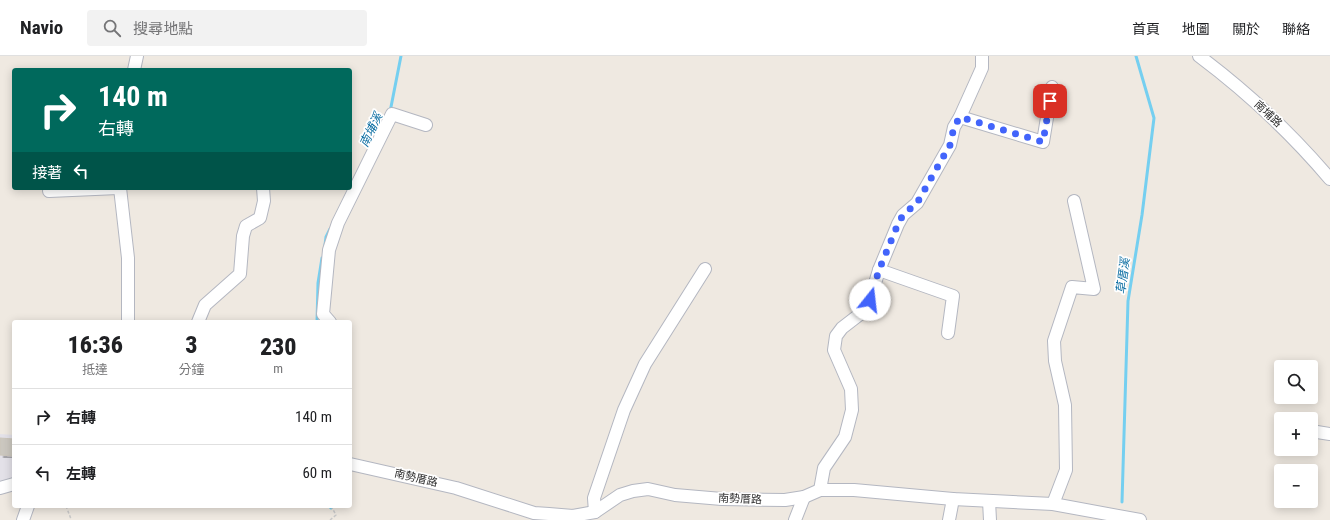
<!DOCTYPE html>
<html lang="zh-TW">
<meta charset="utf-8">
<style>
:root{--surface:#fff;--page:#f2f2f2;--text:#202124;--muted:#757577;--line:#e0e0e0}
body{margin:0;font-family:"Roboto Condensed","Noto Sans TC",sans-serif;background:var(--page);color:var(--text);height:100vh;display:flex;flex-direction:column;font-size:15px;white-space:nowrap}
*{box-sizing:border-box;margin:0}
p{font-size:13px;color:var(--muted)}
.icon{flex:none;width:22px;height:22px;fill:none;stroke:currentColor;stroke-width:2;stroke-linecap:round;stroke-linejoin:round}
.map{position:relative;flex:1;overflow:hidden}
.panel{position:absolute;left:12px;top:264px;width:340px;height:188px;display:flex;flex-direction:column;background:var(--surface);border-radius:4px;box-shadow:0 2px 10px #0003}
.panel>*{flex:none}
.guide{position:absolute;left:12px;top:12px;width:340px;height:122px;border-radius:4px;box-shadow:0 2px 10px #0003;background:#00695c;color:#fff;overflow:hidden}
.fabs{position:absolute;left:1274px;top:304px;display:grid;gap:8px}
.fabs a{display:grid;place-items:center;width:44px;height:44px;border-radius:4px;background:var(--surface);box-shadow:0 2px 10px #0003;font-size:20px}
.pin{position:absolute;display:grid;place-items:center;width:34px;height:34px;color:#fff;margin:-17px;border-radius:8px;box-shadow:0 2px 6px #0006}
.me{position:absolute;width:44px;margin:-22px;rotate:16deg;stroke-linejoin:round;filter:drop-shadow(0 0 3px #0008)}
.turn{display:flex;align-items:center;gap:14px;height:84px;padding:0 20px;font-size:18px}
.turn .icon{width:52px;height:52px;stroke-width:2.5}
.turn b{display:block;font-size:28px;line-height:34px}
.then{display:flex;align-items:center;height:38px;padding:0 20px;background:#0003;gap:8px;font-size:15px}
.eta{display:flex;justify-content:space-evenly;align-items:center;height:68px;text-align:center}
.eta b{font-size:24px;font-weight:800;line-height:28px}
ul{padding:0;list-style:none}
li{display:flex;align-items:center;gap:12px;height:56px;padding:0 20px;border-top:1px solid var(--line)}
li div{flex:1}
li b{display:block;font-size:15px}
li em{font-style:normal}
header{display:flex;align-items:center;gap:24px;box-sizing:border-box;height:56px;padding:0 20px;background:var(--surface);border-bottom:1px solid var(--line)}
header strong{font-size:19px}
nav{display:flex;gap:22px;margin-inline-start:auto;font-size:14px}
.search{width:280px;height:36px;background:var(--page);display:flex;align-items:center;gap:10px;box-sizing:border-box;padding:0 14px;border-radius:4px;color:var(--muted);font-size:15px}
.map>svg:first-child{display:block}
</style>
<header>
<strong>Navio</strong>
<div class="search"><svg class="icon" aria-label="search" viewBox="0 0 24 24"><circle cx="10" cy="10" r="6"/><path d="M15 15l6 6"/></svg>搜尋地點</div>
<nav><a>首頁</a><a>地圖</a><a>關於</a><a>聯絡</a></nav>
</header>
<div class="map">
<svg width="1330" height="464" viewBox="0 0 1330 464">
<defs>
<filter id="shadow"><feDropShadow dx="3.5" dy="3.5" stdDeviation="0" flood-color="#0004"/></filter>
</defs>
<rect width="100%" height="100%" fill="#efe9e1"/>
<path fill="#e3e1e8" d="M0,378l14,1v46l-14,1z"/>
<g fill="none" stroke-linecap="round" stroke-linejoin="round">
<g stroke="#75cff0" stroke-width="3">
<path d="M390,56l11,-56"/>
<path d="M325,189l1,-8 4,-8"/>
<path d="M317,266l1,-39 4,-25"/>
<path d="M1122,446l6,-201 14,-86 12,-97 -18,-62"/>
<path d="M329,450l2,2"/>
</g>
</g>
<path fill="#cbc7bf" stroke="#cbc5ba" filter="url(#shadow)" d="M0,382l14,1v17l-14,-1z"/>
<g fill="none" stroke-linecap="round" stroke-linejoin="round">
<defs>
<g id="minor">
<path d="M1199,0c48,36 92,77 131,123"/>
<path d="M134,14l3,-14"/>
<path d="M960,61l83,25 9,-55"/>
<path d="M120,132l8,70v64"/>
<path d="M49,135l69,-3"/>
<path d="M879,214l74,26 -5,37"/>
<path d="M198,266l7,-17 35,-31 3,-38 3,-10 14,-8 4,-17 -1,-13"/>
<path d="M330,266l-7,-8 6,-64 9,-27 54,-109 34,11"/>
<path d="M1311,375l19,3"/>
<path d="M350,408l106,24 78,25 15,1 24,2 22,-4 25,-17 13,-4 15,-2 27,6 47,4 63,1 19,-3 16,-7h34l99,9 100,5 87,16"/>
<path d="M0,432l14,-4"/>
<path d="M820,434l4,-22 21,-31 7,-27 -1,-21 -17,-39 2,-14 6,-8 22,-17 6,-11 9,-30 19,-46 5,-9 14,-12 33,-58 4,-18 6,-10 22,-49v-12"/>
<path d="M989,445l1,19"/>
<path d="M1053,448l13,-34 -1,-65 -10,-44 -1,-20 18,-54 22,2 -20,-88"/>
<path d="M595,456l-1,-14 30,-88 21,-46 60,-95"/>
<path d="M23,464l5,-14"/>
<path d="M795,464l9,-23"/>
<path d="M949,464l4,-21"/>
</g>
</defs>
<use href="#minor" stroke="#b4b7c1" stroke-width="14"/>
<g stroke="#c9c9c9" stroke-width="1.5" stroke-dasharray="3 2" stroke-linecap="butt">
<path d="M66,450l5,13"/>
<path d="M330,464l6,-5 -5,-9"/>
</g>
<use href="#minor" stroke="#fff" stroke-width="12"/>
</g>
<g fill="none" stroke-linecap="round" stroke-linejoin="round">
<path stroke="#4264fb" stroke-width="7" stroke-dasharray="0 12.6" d="M870,244l9,-30 19,-46 5,-9 14,-12 33,-58 4,-18 6,-10 83,25 7,-41"/>
</g>
<g text-anchor="middle" dominant-baseline="central" stroke-width="3.5" stroke-linejoin="round" paint-order="stroke">
<g font-size="11" fill="#2e2e2e" stroke="#fff">
<text transform="translate(1268 58) rotate(43)">南埔路</text>
<text transform="translate(416 422) rotate(13)">南勢厝路</text>
<text transform="translate(740 443) rotate(2)">南勢厝路</text>
</g>
<g font-size="12" font-style="italic" fill="#0d6fa3" stroke="#fff">
<text transform="translate(371 74) rotate(-64)">南埔溪</text>
<text transform="translate(1123 220) rotate(-82)">草厝溪</text>
</g>
</g>
</svg>
<div class="fabs">
<a><svg class="icon" aria-label="search" viewBox="0 0 24 24"><circle cx="10" cy="10" r="6"/><path d="M15 15l6 6"/></svg></a>
<a>+</a>
<a>−</a>
</div>
<div class="pin" style="left:1050px;top:45px;background:#d93025"><svg class="icon" aria-label="arrive" viewBox="0 0 24 24"><path d="M6 21V4h12l-3 4 3 4H6"/></svg></div>
<svg class="me" style="left:870px;top:244px" viewBox="-20 -20 40 40"><circle r="19" fill="#fff"/><path d="M0-13L10 11 0 6-10 11z" fill="#4264fb"/></svg>
<div class="guide">
<div class="turn"><svg class="icon" aria-label="right" viewBox="0 0 24 24"><path d="M7 20v-9h11M14 6l5 5-5 5"/></svg><div><b>140 m</b>右轉</div></div>
<div class="then">接著<svg class="icon" aria-label="left" viewBox="0 0 24 24"><path d="M17 20v-9H6M10 6l-5 5 5 5"/></svg></div>
</div>
<section class="panel">
<div class="eta">
<div><b>16:36</b><p>抵達</p></div>
<div><b>3</b><p>分鐘</p></div>
<div><b>230</b><p>m</p></div>
</div>
<ul>
<li><svg class="icon" aria-label="right" viewBox="0 0 24 24"><path d="M7 20v-9h11M14 6l5 5-5 5"/></svg><div><b>右轉</b></div><em>140 m</em></li>
<li><svg class="icon" aria-label="left" viewBox="0 0 24 24"><path d="M17 20v-9H6M10 6l-5 5 5 5"/></svg><div><b>左轉</b></div><em>60 m</em></li>
</ul>
</section>
</div>
